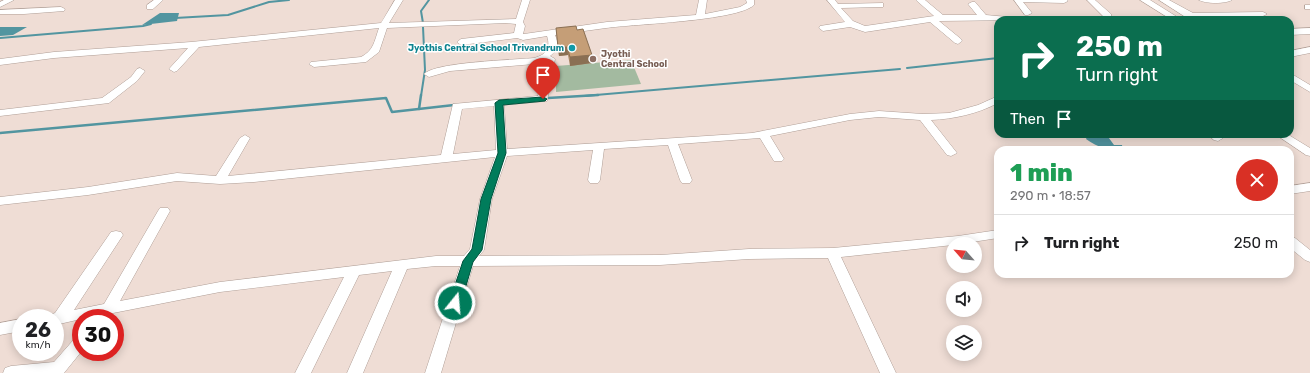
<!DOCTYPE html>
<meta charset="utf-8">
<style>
:root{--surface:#fff;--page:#f6f6f6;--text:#202124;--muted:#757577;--line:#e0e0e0}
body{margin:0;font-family:Rubik,sans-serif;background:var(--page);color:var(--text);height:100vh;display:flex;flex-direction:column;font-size:15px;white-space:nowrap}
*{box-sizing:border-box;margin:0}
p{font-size:13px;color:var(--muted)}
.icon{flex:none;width:22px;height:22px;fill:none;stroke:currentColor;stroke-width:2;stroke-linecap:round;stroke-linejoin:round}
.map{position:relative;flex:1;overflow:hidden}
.drawer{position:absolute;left:994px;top:146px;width:300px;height:132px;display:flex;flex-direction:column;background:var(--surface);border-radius:12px;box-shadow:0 2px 10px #0003}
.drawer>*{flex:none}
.guide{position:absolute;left:994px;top:16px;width:300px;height:122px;border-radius:12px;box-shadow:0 2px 10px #0003;background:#0b6e4f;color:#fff;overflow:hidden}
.needle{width:26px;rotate:297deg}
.controls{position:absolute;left:946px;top:237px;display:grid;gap:8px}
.controls a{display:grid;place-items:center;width:36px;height:36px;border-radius:50%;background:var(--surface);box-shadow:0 2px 10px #0003;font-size:20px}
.speed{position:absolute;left:12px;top:309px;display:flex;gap:8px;font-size:20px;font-weight:700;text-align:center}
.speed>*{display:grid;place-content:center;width:52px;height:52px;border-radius:50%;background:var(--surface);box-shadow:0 2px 10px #0003;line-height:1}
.speed small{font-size:10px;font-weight:400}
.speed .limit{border:6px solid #d22;background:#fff;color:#111}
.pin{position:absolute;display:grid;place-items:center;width:34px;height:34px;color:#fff;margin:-41px -17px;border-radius:50% 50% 50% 0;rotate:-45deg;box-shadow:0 0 4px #0007}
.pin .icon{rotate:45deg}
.me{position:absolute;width:44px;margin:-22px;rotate:17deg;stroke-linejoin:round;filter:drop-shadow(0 0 3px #0008)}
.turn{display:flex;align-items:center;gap:14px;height:84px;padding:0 16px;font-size:18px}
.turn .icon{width:52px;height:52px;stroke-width:2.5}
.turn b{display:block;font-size:28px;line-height:34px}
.then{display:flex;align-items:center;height:38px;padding:0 16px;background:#0003;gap:8px;font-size:15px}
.round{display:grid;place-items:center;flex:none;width:42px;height:42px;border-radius:21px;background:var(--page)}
.overview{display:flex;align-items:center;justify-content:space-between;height:68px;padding:0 16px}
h1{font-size:24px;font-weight:800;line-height:30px;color:#1e9e55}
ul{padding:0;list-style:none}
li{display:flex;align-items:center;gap:12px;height:56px;padding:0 16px;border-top:1px solid var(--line)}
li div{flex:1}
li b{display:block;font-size:15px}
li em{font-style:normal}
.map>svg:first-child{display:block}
</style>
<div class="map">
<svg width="1310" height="373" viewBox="0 0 1310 373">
<rect width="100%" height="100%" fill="#efddd5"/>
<path fill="#a3baa0" d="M631,60l10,24 -85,8v-26z"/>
<g fill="#5295a0">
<path d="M160,13h19l-2,8 -35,4z"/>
<path d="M0,27h27l-14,8 -13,1z"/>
<path d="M1088,134h18l8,11h8l1,5c-14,0 -25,-2 -37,-11z"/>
</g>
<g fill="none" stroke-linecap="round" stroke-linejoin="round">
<g stroke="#5295a0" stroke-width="2">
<path d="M175,18l53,-3 41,-13 20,-2"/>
<path d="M423,23l-2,-12 8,-11"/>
<path d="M0,38l143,-12 8,-2"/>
<path d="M907,68l91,-10"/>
<path d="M421,96l4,-26 -2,-43"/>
<path d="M584,96l316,-27"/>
</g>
<g stroke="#5295a0" stroke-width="2.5">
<path d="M548,98l50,-3"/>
<path d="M419,109l2,-14"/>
<path d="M0,133l386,-35 6,14 62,-7"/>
</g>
<defs>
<g id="minor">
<path d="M4,0h10l-14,7v-5z"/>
<path d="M154,0h9l-10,9h-6v-4z"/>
<path d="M395,0h8l-14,23 127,-4 6,-19h8l-7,22 2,4 -2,8h1l83,-12 89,-7 3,-15h8l-2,14 35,-7 7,-4 -1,-3h8v5c-17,16 -120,19 -148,23 -17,2 -34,5 -51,7 4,10 4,14 -5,21l5,3 -8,42 -43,4 3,44 245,-16 98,-19 29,-3 44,3 26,-1 29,-8 20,-9v7c-21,11 -44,16 -67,17l26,33 -6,3 -4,-1 -27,-35 -41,-3 -29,3 -80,16 14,23 -2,2h-8l-14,-23 -82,6 14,36 -2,3h-8l-2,-3 -12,-35 -64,4 -4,31 -2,3h-8l-2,-3 5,-30 -86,6 -15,43 -8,51 -5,6 181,-1 89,-6 84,-1 125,-12 40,-6v8l-45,7 -112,12 55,116h-16l-52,-115 -79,1 -89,6 -187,1 -32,107h-16l35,-107h-24l-29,3 -44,104h-16l45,-102 -33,4 -48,98h-16l49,-96 -124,15 -107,21 -6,3 -4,-1 -22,3v1l-26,6v-7h-7l2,-3 5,-2 56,-81 5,-1 5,1 2,3 -49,75 30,-6 54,-93 2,-3h8l2,3 -50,90 100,-19 216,-26h28l6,-7 10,-50 15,-42 -241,25 -34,2 -43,-3 -89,14 -88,10v-8l88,-10 89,-14 39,3 24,-38 5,-3 5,3 -22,38 213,-21 12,-51 85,-8 7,-35 -11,3 -84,7 -21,6 -5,-3c11,-12 90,-14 110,-16 12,-3 17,-10 13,-22l-24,4 -6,-2 -56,7 -4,-3 4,-3 53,-6 2,-9 -10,-1 -119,5 -8,24 -13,10 -52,5 -5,-3 2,-2 50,-5c13,-7 13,-15 18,-29l-180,19 -22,24 -3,1 -5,-3 19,-21 -134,10 -54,7v-6l54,-7 137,-10 190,-19zM494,106l2,44 -43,4 9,-45z"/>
<path d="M827,0h8l3,4 45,-1v4h-3l-39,1 12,13 12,5 69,-10 -18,-16h9l18,15h34l-9,-11 4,-2h3l11,13 33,3 4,2 -84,1 22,18 1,2 -4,3 -3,-1 -25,-21 -65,10 -15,-5 -27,4 -4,-3 1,-2 25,-4z"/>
<path d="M1014,0h53l1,1 -4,2 -41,-1 9,11 -4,2h-3z"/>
<path d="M1087,0h8l16,14v4h-6z"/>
<path d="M1140,0h10l32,20h-10z"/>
<path d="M1159,0h10l24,13 70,-1 4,2 -4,2 -62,2 -1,2h-7l-6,-2z"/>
<path d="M1199,0h33c-6,4 -27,4 -33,0z"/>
<rect x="1305" y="5" width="5" height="4"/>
<path d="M61,7l4,2 -1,2 -40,3h-24v-4z"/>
<path d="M1310,28v6l-20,1v-6z"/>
<path d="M1310,47v6l-20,4v-6z"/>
<path d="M140,68l5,3 -8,10 -28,22 -109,13v-6l102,-12 29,-21 6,-8z"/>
<path d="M1290,73l20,12v7l-20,-12z"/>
<path d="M1207,134h12l4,4 -5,3 -4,-1z"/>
<path d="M1275,134h12l23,14v8l-4,-1z"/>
<path d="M1310,183v8l-20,3v-8z"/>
<path d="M1290,237l5,1 15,12v12l-5,-2 -15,-12z"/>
<path d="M21,319v12l-21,4v-12z"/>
<path d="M81,335v17l-17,21h-61l2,-5 6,-2 43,-4 22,-25z"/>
</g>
</defs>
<use href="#minor" stroke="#af9e96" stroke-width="1"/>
<use href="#minor" fill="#fff" fill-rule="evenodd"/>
</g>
<path fill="#a98866" d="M556,28l21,2 15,25v8l-22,3 -2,-11 -9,1z"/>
<g fill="#8a6f53">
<path d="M558,47h9l1,8 -9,1z"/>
<path d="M592,55v8l-22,3v-9z"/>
</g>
<path fill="#c59e77" stroke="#8a6f53" d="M576,26l1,4 6,-1 9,26 -22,2 -3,-10h-9l-2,-19z"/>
<path fill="#007c5b" stroke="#00513b" d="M543,97l4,2 -2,2 -42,4 3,48 -15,46 -9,51 -9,12 -12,41 -2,3h-8l-2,-3 14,-42 9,-12 9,-50 17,-46 -3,-50 4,-3z"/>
<circle fill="#0f9aa8" stroke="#fff" stroke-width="1.5" cx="572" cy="48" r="4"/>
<circle fill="#8d6e63" stroke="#fff" stroke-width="1.5" cx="593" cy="59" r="4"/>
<g text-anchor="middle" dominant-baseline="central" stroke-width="3" stroke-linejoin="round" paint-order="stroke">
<g font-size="9" font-weight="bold" fill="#0d838f" stroke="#fff" text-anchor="end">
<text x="564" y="48">Jyothis Central School Trivandrum</text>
</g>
<g font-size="9" font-weight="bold" fill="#785e54" stroke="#fff" text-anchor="start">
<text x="601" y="54">Jyothi<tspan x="601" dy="10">Central School</tspan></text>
</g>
</g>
</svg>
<div class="controls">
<a><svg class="needle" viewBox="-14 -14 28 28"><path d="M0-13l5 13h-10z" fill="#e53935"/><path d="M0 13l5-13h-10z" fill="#757577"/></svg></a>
<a><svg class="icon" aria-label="sound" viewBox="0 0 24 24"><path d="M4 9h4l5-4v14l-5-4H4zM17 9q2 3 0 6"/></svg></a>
<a><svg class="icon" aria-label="layers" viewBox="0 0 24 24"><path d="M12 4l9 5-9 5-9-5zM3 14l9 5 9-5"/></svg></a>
</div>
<div class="speed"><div>26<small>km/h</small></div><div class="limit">30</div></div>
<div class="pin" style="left:543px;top:99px;background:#d93025"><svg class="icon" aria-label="arrive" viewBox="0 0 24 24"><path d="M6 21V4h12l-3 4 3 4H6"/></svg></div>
<svg class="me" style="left:455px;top:303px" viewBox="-20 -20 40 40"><circle r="17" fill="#007c5b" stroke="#fff" stroke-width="3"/><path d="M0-11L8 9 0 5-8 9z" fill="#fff"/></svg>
<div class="guide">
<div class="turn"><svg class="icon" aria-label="right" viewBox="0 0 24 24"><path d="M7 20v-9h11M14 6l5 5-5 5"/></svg><div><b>250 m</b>Turn right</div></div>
<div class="then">Then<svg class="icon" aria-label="arrive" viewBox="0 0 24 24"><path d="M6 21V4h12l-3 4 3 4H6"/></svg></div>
</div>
<section class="drawer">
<div class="overview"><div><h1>1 min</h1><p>290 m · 18:57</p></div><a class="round" style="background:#d93025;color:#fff"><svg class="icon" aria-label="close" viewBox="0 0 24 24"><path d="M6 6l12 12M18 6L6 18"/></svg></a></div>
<ul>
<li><svg class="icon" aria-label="right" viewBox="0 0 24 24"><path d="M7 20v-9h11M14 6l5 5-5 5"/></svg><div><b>Turn right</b></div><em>250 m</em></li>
</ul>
</section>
</div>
